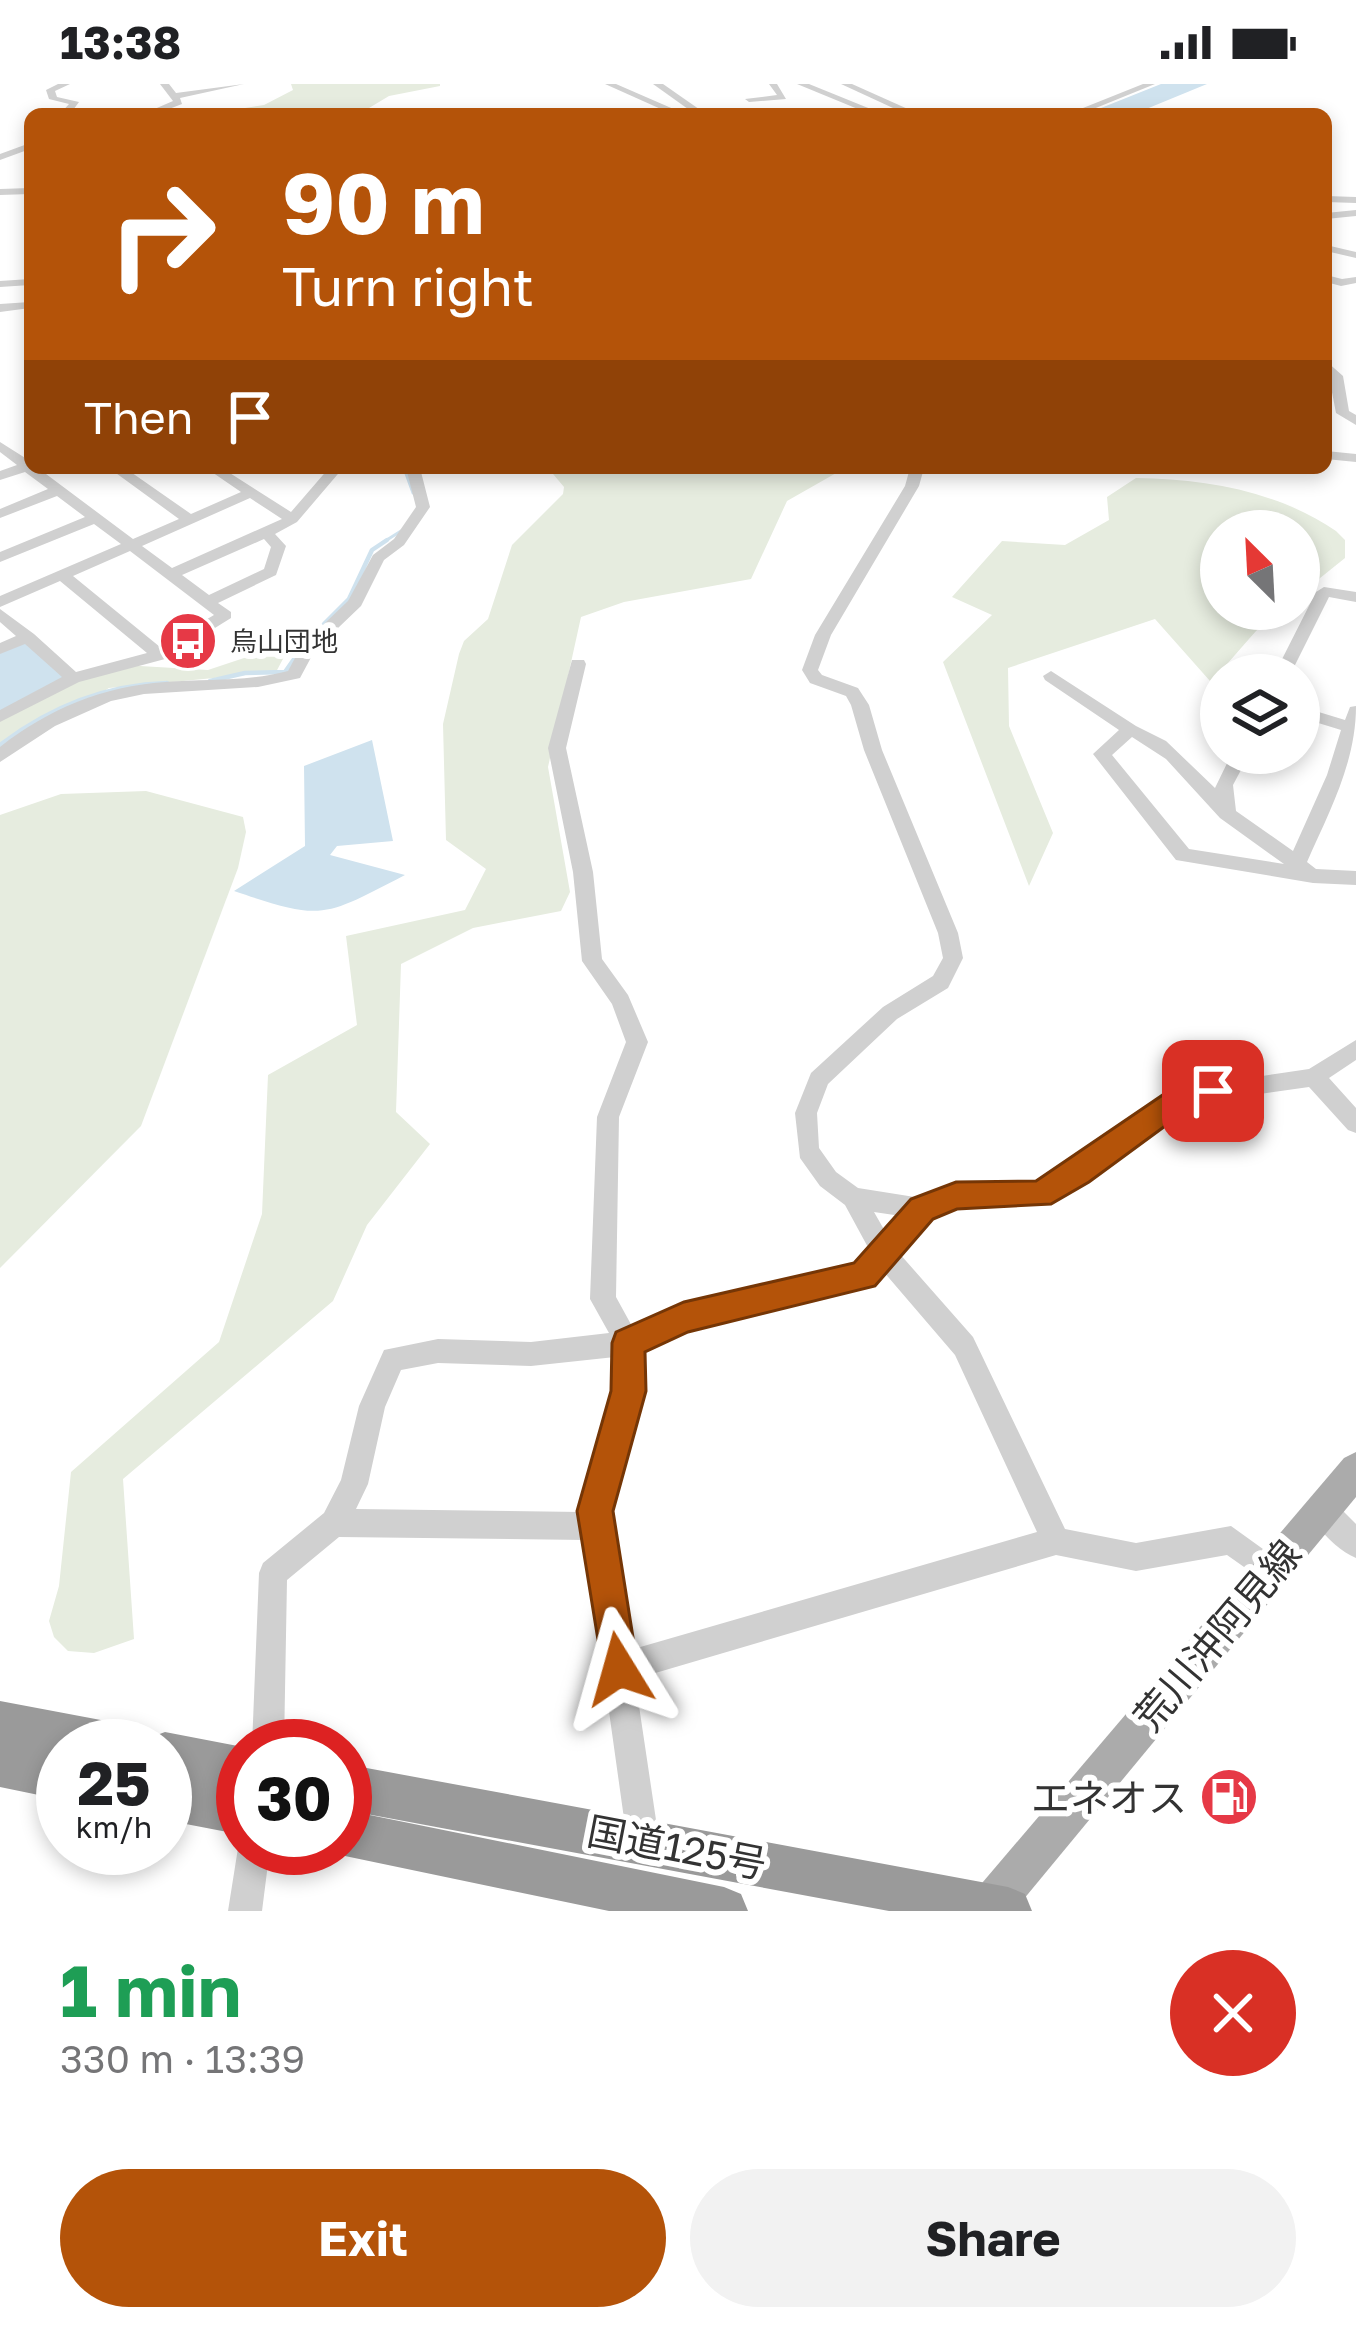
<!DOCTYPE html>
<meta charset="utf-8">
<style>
:root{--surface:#fff;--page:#f2f2f2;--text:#202124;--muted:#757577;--accent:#b45309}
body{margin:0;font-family:"Golos Text","Noto Sans JP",sans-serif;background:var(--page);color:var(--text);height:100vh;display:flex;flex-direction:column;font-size:45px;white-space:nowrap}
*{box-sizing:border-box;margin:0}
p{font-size:39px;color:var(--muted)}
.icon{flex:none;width:66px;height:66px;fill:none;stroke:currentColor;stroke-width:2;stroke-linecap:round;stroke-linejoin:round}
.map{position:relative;height:1827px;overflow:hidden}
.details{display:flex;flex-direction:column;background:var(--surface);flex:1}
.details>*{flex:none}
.hud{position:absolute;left:24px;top:24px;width:1308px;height:366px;border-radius:18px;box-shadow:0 6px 18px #0003;background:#b45309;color:#fff;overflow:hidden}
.needle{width:78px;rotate:336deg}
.tools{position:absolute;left:1200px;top:426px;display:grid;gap:24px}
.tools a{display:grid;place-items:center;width:120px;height:120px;border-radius:50%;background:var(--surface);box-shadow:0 6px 18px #0003;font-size:60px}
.speed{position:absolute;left:36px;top:1635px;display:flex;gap:24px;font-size:60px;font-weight:700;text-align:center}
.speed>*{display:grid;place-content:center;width:156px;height:156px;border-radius:50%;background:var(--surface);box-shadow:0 6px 18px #0003;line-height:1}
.speed small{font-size:30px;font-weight:400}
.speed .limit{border:18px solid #d22;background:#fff;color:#111}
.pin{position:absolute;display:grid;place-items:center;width:102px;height:102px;color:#fff;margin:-51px;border-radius:24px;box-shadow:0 6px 18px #0006}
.me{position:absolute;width:132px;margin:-66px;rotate:352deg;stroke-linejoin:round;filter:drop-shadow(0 0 9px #0008)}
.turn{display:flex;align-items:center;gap:42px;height:252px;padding:0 60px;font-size:54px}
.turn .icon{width:156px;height:156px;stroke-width:2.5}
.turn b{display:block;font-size:84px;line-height:102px}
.then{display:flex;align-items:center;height:114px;padding:0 60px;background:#0003;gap:24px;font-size:45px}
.round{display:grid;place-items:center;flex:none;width:126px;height:126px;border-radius:63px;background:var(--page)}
.head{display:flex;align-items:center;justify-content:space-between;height:204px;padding:0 60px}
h1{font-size:72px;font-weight:700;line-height:90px;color:#1e9e55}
.cta{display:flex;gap:24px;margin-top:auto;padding:24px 60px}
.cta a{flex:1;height:138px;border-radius:72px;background:var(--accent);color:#fff;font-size:48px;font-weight:700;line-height:138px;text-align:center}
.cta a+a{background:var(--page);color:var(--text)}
.status{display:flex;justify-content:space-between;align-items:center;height:84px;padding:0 60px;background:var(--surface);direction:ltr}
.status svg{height:33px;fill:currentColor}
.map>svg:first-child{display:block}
</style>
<div class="status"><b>13:38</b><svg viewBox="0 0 49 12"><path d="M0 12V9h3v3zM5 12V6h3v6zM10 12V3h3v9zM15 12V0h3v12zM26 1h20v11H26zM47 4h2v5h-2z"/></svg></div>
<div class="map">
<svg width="1356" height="1827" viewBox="0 0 1356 1827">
<rect width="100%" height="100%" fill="#fff"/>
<g fill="#e6ecdf">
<path d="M291,0h149v2l-51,10 -30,18h-152l57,-9 29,-15z"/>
<path d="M548,384h297l-58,33 -36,78 -127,23 -43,15 -33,150 22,125 -9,19 -88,17 -72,36 -5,148 34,32 -63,81 -34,76 -210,178 11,160 -40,14 -26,-2 -14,-14 -5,-16 10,-35 12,-114 148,-130 43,-128 6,-139 89,-50 -11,-89 119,-26 21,-41 -40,-29 -3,-116 16,-70 5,-13 24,-22 24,-74 51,-51 1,-7z"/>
<path d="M1136,394c70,1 141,13 200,53l9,9v18l-46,37v-64h-78v78h59c-27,20 -45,50 -70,72l-55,-62 -147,49 1,58 44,107 -24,53 -86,-224 49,-47 -40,-18 50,-56 63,4 44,-25 -2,-23z"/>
<path d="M292,558l-16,30 -167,16 -109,68v-39l44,-25 79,-27 85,5z"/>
<path d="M146,707l97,26 3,15 -8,36 -97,258 -141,142v-453l61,-21z"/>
</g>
<g fill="#cfe2ee">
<path d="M1161,0h46l-73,30h-48z"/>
<path d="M30,553l46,43 -76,34v-63z"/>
<path d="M372,656l21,101 -56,5 -7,9 75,20c-83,43 -82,46 -171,16l71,-45 -1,-80z"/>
</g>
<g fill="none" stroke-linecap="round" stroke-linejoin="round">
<g stroke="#cfe2ee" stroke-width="3">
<path d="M403,30l14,-2"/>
<path d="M404,384l9,25"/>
<path d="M382,459l19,-12"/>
</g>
<g stroke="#cfe2ee" stroke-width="4.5">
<path d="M324,540l25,-25 23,-49 15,-10"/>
<path d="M210,597l35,-8 40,-1 21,-30"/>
<path d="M0,661c50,-38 104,-60 167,-62"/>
</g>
<g fill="#d0d0d0" fill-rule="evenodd">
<path d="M58,0h12l-15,7 2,6 22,5 -9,12h-10l9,-10 -20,-5 -3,-9z"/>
<path d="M160,0h9l7,9 68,-9 -64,14 2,6 -26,10h-13l30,-13z"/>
<path d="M605,0h11l69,30h-13z"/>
<path d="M653,0h10l43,30h-11z"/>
<path d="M769,0h8l9,15 -37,3 -4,-3 32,-4z"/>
<path d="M797,0h12l74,30h-13z"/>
<path d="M841,0h11l67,30h-13z"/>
<path d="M1143,0h12l-74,30h-13z"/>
<path d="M30,59v6l-30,11v-6z"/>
<path d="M30,104v6l-30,1v-6z"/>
<path d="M1326,112l30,1v6l-30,-1z"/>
<path d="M1356,126v6l-30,3v-6z"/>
<path d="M1326,161l30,7v6l-30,-7z"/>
<path d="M1326,191l16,4 14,-2v6l-15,3 -15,-4z"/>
<path d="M30,195v6l-30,2v-6z"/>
<path d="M30,218v6l-30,4v-8z"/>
<path d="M1326,277l17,15 6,35 7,4v10l-20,-12z"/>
<path d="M0,358l30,19v7h8l95,71 46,-20 -70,-51h16l66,46 50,-22 -35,-24h16l69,44 38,-44h14l-46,54 -22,12 11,12 -10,29 -58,28 13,9v6l-66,41 -86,23 -79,40v-12l62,-33 -37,-33 -25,10v-11l16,-7 -16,-14v-13l34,25 42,38 71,-19 -87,-72 -60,26v-11l121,-52 -27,-20 -94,38v-10l85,-35 -28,-21 -57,22v-9l48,-20 -23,-17 -25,8v-9l17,-6 -17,-13zM250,414l32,21 -110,49 -30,-22zM264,455l7,8 -7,22 -55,26 -27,-20zM130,467l84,64 -54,32 -87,-71z"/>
<path d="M1326,367l30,3v8l-30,-3z"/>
<path d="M406,384h14l10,39 -26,38 -20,15 -23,46 -46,44 -15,28 -42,9 -114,7 -33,7 -56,25 -55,36v-15c48,-38 104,-61 165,-65 41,-3 82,0 123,-11l14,-26 46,-44 25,-46 21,-16 22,-32z"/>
<path d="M910,384h14l-5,18 -88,149 -13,35 4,5 36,13 11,17 13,45 76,183 5,25 -15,30 -51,31 -69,65 -11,29 2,35 17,24 22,16 63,10 35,-13 81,-1 33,-19 106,-76 133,-20 47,-29v20l-27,18 27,30v25l-8,-3 -39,-43 -120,17 -103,75 -46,25 -83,1 -27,11 -31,37 74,84 92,192 71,14 95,-17 50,36 4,10 -4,10 -10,4 -44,-31 -91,16 -80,-16 -421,124 24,161 -5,11 -11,5 -11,-5 -5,-11 -42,-300 -246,-3 -52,43 -3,166h-32l7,-173 4,-10 61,-50 17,-33 18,-74 25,-56 54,-11 93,3 78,-9 -19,-34 7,-182 29,-75 -14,-38 -30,-43 -9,-89 -25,-124 24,-88h12l2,4 -20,84 27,124 9,87 26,36 20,47 -29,75 -3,180 17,31 51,-22 173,-41 13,-14 -25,-46 -25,-19 -20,-28 -5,-45 16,-40 72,-66 50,-31 10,-18 -5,-25 -74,-183 -13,-45 -5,-9 -36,-13 -8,-13 13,-35 90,-149zM874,1128l27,4 -15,17zM883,1187l72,84 82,177 -407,118 -21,-139 32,-120v-41l46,-21 177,-43 9,-3zM615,1273v34l-34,121 -225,-3 12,-25 17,-77 16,-37 37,-7 93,3z"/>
<path d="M1324,503l32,5v10l-27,-5 -39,78h-16l42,-83z"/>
<path d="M1051,587l85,55 30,15 49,47 17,-35h18l-17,32 3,26 57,40 34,-76 14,-45 -42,-13v-11l46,14 5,-13 6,-1c0,56 -26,104 -49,156l9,7 40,2v14l-43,-2 -137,-23 -83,-106 26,-24 -74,-50 -2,-4zM1132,653l34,22 54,59 64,46 -95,-15 -77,-94z"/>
<path d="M1322,1412l10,4 24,24v34c-18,-7 -40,-30 -48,-48l4,-10z"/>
<path d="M243,1752v12h27l-8,63h-34l10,-63z"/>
</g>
<path fill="#ababab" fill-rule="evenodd" d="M1356,1368v45l-342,414h-49l6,-15 373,-438z"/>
<g fill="#9a9a9a" fill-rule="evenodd">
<path d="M0,1617l122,23 16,6 6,16h-81v54l-63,-13z"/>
<path d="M165,1648l78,15v88l-78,-15v-74h-19l3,-8z"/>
<path d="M345,1680l663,123 17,7 7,17h-143l-544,-101z"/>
<path d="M345,1726l379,77 17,7 7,17h-139l-264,-55 -17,-8h17z"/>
</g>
</g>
<path fill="#b45309" stroke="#753606" stroke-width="3" d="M1213,995l10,4 4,8 -4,9 -32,7 -102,75 -38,22 -94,5 -24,10 -58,67 -187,46 -43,20 1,39 -33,120 25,158 -6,14 -13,6 -14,-6 -28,-172 34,-120 1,-48 4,-11 68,-30 170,-39 57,-64 45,-17 80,-1 137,-93z"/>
<defs>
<symbol id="bus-disc" viewBox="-11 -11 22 22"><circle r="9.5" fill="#e63946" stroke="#fff"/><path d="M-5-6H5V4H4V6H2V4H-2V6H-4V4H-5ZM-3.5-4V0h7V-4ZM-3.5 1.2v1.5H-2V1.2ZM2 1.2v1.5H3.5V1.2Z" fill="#fff"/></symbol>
<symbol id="fuel-disc" viewBox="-11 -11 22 22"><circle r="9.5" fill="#e63946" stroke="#fff"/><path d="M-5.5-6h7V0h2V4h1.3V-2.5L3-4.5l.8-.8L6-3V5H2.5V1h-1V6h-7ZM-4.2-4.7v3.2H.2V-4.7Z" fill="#fff"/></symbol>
</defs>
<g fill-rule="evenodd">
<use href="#bus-disc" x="155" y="524" width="66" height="66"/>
<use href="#fuel-disc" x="1196" y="1680" width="66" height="66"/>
</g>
<g text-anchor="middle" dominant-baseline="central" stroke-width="12" stroke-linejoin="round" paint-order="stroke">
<g font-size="27" fill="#333" stroke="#fff" text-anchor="start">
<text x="230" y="557">烏山団地</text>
</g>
<g font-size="39" fill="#333" stroke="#fff">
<text transform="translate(1217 1551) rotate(-50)">荒川沖阿見線</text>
<text transform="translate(677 1763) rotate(11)">国道125号</text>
</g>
<g font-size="39" fill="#333" stroke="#fff" text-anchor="end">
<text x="1187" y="1713">エネオス</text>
</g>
</g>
</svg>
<div class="tools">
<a><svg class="needle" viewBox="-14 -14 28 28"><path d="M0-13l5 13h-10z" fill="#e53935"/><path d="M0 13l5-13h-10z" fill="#757577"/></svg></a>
<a><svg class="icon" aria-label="layers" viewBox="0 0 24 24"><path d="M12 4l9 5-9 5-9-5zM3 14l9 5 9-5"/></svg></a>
</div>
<div class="speed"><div>25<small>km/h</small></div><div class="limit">30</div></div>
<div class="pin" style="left:1213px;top:1007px;background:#d93025"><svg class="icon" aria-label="arrive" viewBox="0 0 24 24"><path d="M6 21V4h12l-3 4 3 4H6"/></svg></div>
<svg class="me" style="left:619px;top:1585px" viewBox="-20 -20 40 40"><path d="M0-17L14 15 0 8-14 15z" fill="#b45309" stroke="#fff" stroke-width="4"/></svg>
<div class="hud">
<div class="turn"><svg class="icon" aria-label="right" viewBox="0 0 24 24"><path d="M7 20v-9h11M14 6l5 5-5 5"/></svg><div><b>90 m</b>Turn right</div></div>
<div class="then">Then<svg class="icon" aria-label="arrive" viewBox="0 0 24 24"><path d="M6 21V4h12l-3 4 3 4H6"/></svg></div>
</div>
</div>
<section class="details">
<div class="head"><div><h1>1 min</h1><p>330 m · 13:39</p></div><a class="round" style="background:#d93025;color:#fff"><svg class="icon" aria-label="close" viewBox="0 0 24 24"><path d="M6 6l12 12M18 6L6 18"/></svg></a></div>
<div class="cta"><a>Exit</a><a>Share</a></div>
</section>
